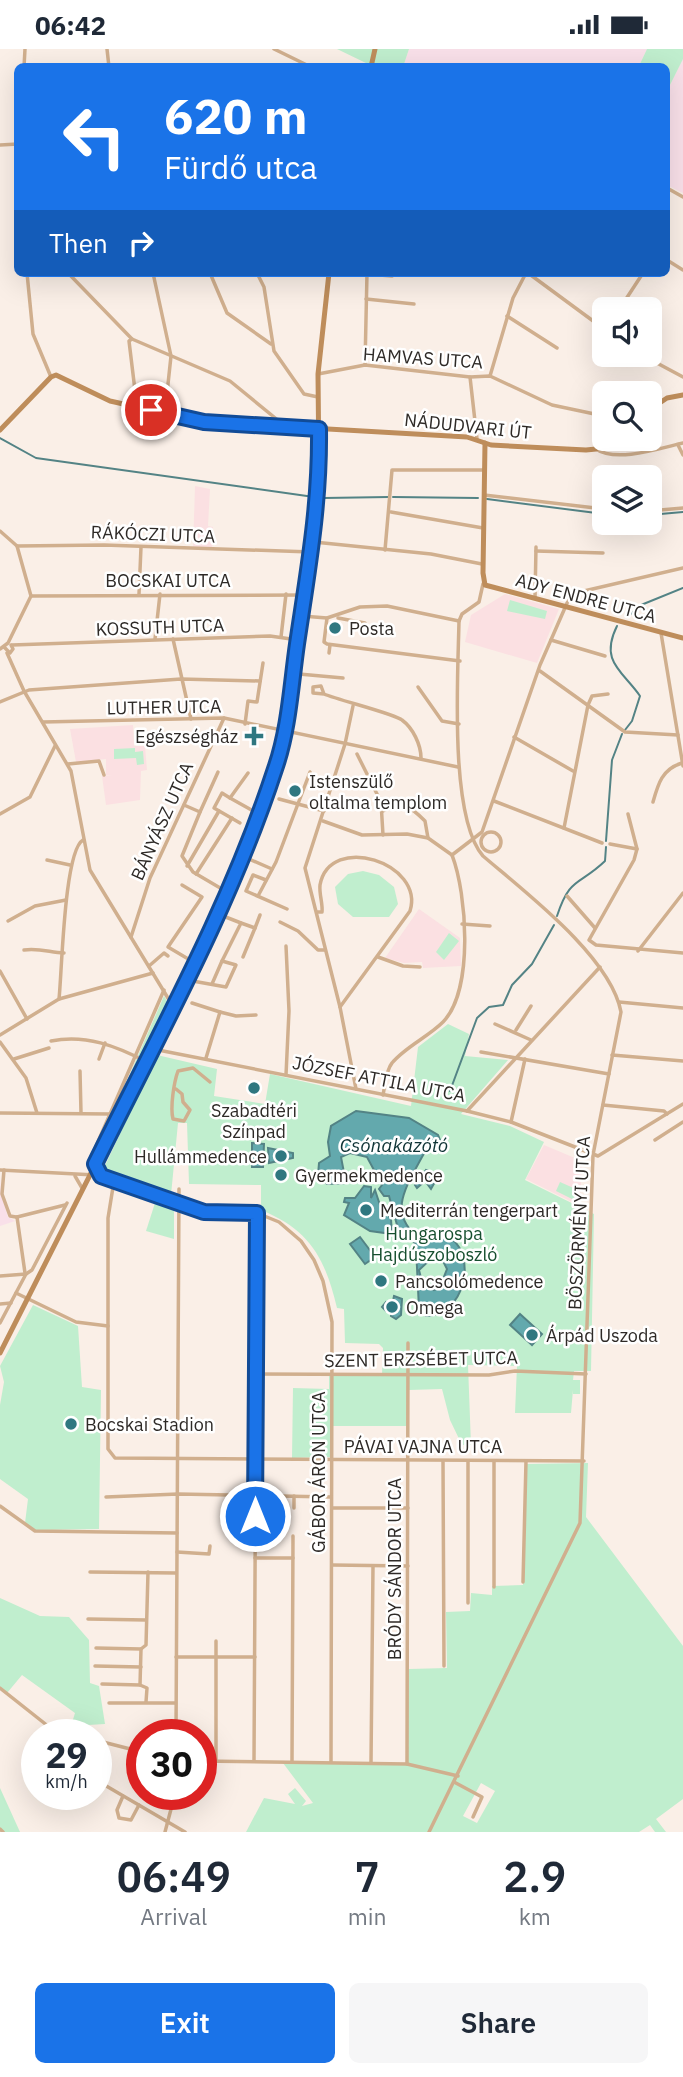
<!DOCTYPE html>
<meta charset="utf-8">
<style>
:root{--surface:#fff;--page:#f6f6f7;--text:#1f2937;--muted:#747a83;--accent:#1a73e8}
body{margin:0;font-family:"IBM Plex Sans",sans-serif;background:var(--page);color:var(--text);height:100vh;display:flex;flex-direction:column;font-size:26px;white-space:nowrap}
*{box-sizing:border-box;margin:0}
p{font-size:23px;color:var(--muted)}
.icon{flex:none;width:38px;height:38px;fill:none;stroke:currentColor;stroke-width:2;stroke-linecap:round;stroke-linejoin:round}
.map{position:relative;height:1783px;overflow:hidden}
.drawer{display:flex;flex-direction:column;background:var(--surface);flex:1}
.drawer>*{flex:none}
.hud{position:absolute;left:14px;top:14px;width:656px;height:214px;border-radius:10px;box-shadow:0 7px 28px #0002;background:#1a73e8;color:#fff;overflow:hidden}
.fabs{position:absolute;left:592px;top:248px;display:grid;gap:14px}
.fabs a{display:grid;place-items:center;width:70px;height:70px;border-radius:10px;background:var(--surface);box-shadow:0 7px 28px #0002;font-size:35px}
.speed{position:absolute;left:21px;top:1670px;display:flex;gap:14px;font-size:35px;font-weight:700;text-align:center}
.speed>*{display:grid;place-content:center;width:91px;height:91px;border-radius:50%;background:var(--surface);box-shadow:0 7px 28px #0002;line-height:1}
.speed small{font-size:18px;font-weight:400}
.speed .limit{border:10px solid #d22;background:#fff;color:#111}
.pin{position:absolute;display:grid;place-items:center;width:60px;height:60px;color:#fff;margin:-30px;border:4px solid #fff;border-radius:50%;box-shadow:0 2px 7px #0007}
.me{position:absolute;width:77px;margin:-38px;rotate:0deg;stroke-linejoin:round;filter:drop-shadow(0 0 5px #0008)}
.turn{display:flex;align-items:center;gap:24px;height:147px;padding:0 35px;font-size:32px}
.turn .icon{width:91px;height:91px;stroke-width:2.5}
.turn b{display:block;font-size:49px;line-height:60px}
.then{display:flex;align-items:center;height:66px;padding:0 35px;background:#0003;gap:14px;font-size:26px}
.eta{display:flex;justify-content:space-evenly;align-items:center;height:119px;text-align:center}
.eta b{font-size:42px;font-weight:600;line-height:49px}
.action{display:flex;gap:14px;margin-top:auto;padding:14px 35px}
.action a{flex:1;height:80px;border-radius:10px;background:var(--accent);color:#fff;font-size:28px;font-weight:600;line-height:80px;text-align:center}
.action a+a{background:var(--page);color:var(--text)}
.status{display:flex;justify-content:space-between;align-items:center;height:49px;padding:0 35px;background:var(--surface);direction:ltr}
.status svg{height:19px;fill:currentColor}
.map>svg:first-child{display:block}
</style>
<div class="status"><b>06:42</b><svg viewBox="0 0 49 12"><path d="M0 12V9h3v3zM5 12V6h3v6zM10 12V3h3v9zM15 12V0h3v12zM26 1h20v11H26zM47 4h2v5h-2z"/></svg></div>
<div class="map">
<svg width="683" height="1783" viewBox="0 0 683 1783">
<rect width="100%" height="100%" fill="#faefe7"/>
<g fill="#f9e0e9">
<path d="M409,0h238l-8,17 -236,1z"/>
<path d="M683,10v134l-16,-8v-94z"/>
<path d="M0,1127l1,17 7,24 7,4 -15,5z"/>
</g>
<g fill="#fbe0e2">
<path d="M195,437l15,3 -2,37 5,1 -1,23 -19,-1z"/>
<path d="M505,545l54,15 -22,54 -72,-21 6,-27z"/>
<path d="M133,676l1,21h11l2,24 -6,1 -1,29 -34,5 -4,-29 10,-1h-6v-16l-30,3 -6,-33z"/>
<path d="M419,860l41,29 1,28 -38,2 -1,-6 -18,1 -19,-5z"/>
<path d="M544,1096l38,16 -2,45 -54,-27z"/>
</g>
<g fill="#c0eece" fill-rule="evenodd">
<path d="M337,0h72l-6,18 -35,-1v-2z"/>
<path d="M647,0h36v10l-16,32v-24l-28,-1z"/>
<path d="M510,551l37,11 -2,8 -38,-8z"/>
<path d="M135,699v4l8,-1 1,13 -7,1 -1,-7 -22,1v-10z"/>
<path d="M363,822l16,4 15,12 4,17 -9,13h-36l-15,-13 -3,-17 13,-13z"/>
<path d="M449,884l10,8 -15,19 -8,-8z"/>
<path d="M164,947l7,12 -76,146z"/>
<path d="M448,975l21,10 -4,22 43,4 -47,54 49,12 34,16 -19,38 69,34 -3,157h-17l-1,9h7v14h-7v-4l-2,23h-56l2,-47 -49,-1 3,80h-9l-12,-25 -8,-31 -33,1 -1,36h-76l-2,31 -38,1 1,-70 36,1v-15l53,1 1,-27 -4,-4 -34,-1 -1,-34 -7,-1c-12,-50 -27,-78 -76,-98v-25l-72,-1 -2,-61h-9l-7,72 -69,-23 55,-117 60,14 -3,27 51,8 5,-30 141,32 7,-59z"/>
<path d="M560,1133l18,8 -4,10 -18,-9z"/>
<path d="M155,1154l19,7v29l-28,-8z"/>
<path d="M33,1256l45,21 4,61 19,3 -2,139 -64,1 -10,-7 3,-24 -28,-20v-74l4,-23 -4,-16z"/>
<path d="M588,1414l-2,54 97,129v153l-27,20 10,13h-11l-5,-7 -11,7h-393l18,-34 31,6 -7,-10 7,-6 11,13 -4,5 11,-3 -30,-40 123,2 3,-96 38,-1 -1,-56 24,-1 1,-18 21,2v-9l31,-1 4,-121zM481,1734l14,8 -18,32 -14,-7z"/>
<path d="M0,1549l40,18 29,1 20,23 1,43 9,3 6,38 -34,2 4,-13 -53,-38 -15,18 -7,-5z"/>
<path d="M0,1739l20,44h-18l-2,-3z"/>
</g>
<g fill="#63a9ad" stroke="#538385" stroke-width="2" fill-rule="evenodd">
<path d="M356,1062l53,7 29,17 2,5c-14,5 -17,16 -24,28 -16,28 -24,50 5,72l9,-1 6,-6c4,1 12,3 16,6 24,19 13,76 -26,77l-7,-7 -3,-62 -2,-5 -15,-10 -10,-36h-5l-5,-7 3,-4 -15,-28 -17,-4 -9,4 5,26 -19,1 -9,-9 1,-12 11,-7 -2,-14 3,-16zM433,1208l9,2 5,10 -7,18 -6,3 -12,-8 -3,-12z"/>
<path d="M252,1094l12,1 -1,23h-11z"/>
<path d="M268,1099l25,5v5l-24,5z"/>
<path d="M426,1121l9,3 1,7 -5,9 -6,-8 -8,7 -2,-3z"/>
<path d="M364,1137l7,1v11l4,-8 5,15 11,14 1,15 -22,-3 -26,-16 5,-12 -5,-1 1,-4h10z"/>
<path d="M360,1188l15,20 -10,7 -15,-20z"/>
<path d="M394,1247l8,3 -1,16 -5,4 -5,-3 1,-8 -6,3 -4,-4 4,-5 6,3z"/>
<path d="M520,1265l22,20 -10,11 -22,-20z"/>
</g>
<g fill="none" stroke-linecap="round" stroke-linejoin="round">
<g stroke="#538385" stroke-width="2">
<path d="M0,389l36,20 278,39"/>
<path d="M393,448l85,1"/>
<path d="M324,449l65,-1"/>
<path d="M487,450l117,15"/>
<path d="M649,466l34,-3"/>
<path d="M627,568l14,-12 42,-17"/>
<path d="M617,577c-18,36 6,45 23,70l-8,25 -7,9"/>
<path d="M606,792l6,-81 10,-26"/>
<path d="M557,867c13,-40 22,-30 48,-55l1,-14"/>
<path d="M450,1042l27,-73 12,-11 14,-2 9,-20 20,-21 22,-39"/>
</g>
<g stroke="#d0af8e" stroke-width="3.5">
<path d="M107,0l2,18"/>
<path d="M274,0l37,18"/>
<path d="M24,18l1,-18"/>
<path d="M0,96l18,-1"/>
<path d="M667,139l16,9"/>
<path d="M667,211l16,10"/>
<path d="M27,224l6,61 18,43"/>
<path d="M68,224l64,66 98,42 55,45"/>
<path d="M153,224l18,83 -6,56"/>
<path d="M210,224l17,40 44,31"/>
<path d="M257,224l7,14 10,64 30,43 14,3"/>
<path d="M291,224l9,1"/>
<path d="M528,224l76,56"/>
<path d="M367,225l25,2"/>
<path d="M366,250l48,5"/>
<path d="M626,250l17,-26"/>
<path d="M507,267l50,32"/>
<path d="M132,290l-3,2 8,66"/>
<path d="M642,306l41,22"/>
<path d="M365,316l2,-92"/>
<path d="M318,325l47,-9 105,12 20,-1 62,29 52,11"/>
<path d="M490,327l23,-78 13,-25"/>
<path d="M470,328l7,62"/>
<path d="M678,396l5,10"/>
<path d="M596,400c20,14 65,-1 87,-6"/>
<path d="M484,446l120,14"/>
<path d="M649,462l34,-3"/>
<path d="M391,463l92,16"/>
<path d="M0,482l17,15 87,-1 207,7"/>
<path d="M314,493l117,12 51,10"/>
<path d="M385,501l7,-80h91"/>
<path d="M536,502l67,2"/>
<path d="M139,545l2,-47"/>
<path d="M31,547l273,-1"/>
<path d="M535,549l1,-51"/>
<path d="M302,567l25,2 33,-11 27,-1 72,15"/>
<path d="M327,569l-3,24 3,2 133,17"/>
<path d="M338,569l27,5"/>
<path d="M459,572l3,-7 17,-12 4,-18"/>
<path d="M661,584l22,133"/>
<path d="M281,588l5,-43"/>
<path d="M155,590l5,-45"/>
<path d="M173,590l18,80"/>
<path d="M551,591l54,16"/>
<path d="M12,596l258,-9 28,4"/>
<path d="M4,598l6,6 3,-4 -2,-4"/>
<path d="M0,600l8,-6 23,-47 -14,-50"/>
<path d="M7,604l17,38 47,80 19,99 84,138"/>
<path d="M329,604l1,-8"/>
<path d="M540,622l85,61 53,3"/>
<path d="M299,625l44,4"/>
<path d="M418,638l24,34 17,3"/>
<path d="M324,645l-11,-1v-6l8,-1 3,8c14,6 71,20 78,26 11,8 19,25 19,38"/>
<path d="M0,653l29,-12 152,-11 79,2"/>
<path d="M353,657l-8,38 -40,124 35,139 16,82"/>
<path d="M43,673l181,-4 234,49"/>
<path d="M245,675l3,-23 9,1 6,-39"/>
<path d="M514,688l59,34"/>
<path d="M357,705l24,48 2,33"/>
<path d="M68,715l31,-3 5,14"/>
<path d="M248,724l-18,25 27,15"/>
<path d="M230,749l-8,-5 -8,15 26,15"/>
<path d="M279,750l45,12"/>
<path d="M494,752l108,42"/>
<path d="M653,753c5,-18 9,-33 29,-39"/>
<path d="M184,756l16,7 18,-40"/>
<path d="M383,762c19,-11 27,-5 42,10l3,17"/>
<path d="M200,763l-18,44 11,16 34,20"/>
<path d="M0,765l30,-17 25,-51"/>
<path d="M628,765l9,35 -3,11 -45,80 7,5 87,8"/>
<path d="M323,772l39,14 45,-1 21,4 24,17"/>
<path d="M564,779l24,-123 4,-9 16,-2"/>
<circle cx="491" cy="793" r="10"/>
<path d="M610,795l27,5"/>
<path d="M452,806l30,-23 58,-167 31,-71 112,-26"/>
<path d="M242,807l30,13"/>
<path d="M47,811l23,5"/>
<path d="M187,817l32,-55"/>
<path d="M196,825l36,-56"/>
<path d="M266,831l-13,-5 -7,16 41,18"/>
<path d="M182,836l20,12 -34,50 27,16"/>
<path d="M258,847l18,-34 34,-90"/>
<path d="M567,847l28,32"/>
<path d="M317,863h5c1,-8 -3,-18 -2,-27 10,-53 105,-22 90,26l-70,96"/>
<path d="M8,872l27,-15 31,-6"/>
<path d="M280,873l18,9 20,19h7"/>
<path d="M241,874l14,5 -12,29"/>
<path d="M462,875l28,2"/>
<path d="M255,879l5,-13"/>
<path d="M131,888l19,-59 74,-160"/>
<path d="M286,897l3,65 -3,64"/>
<path d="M24,901c15,-2 25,2 40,3"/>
<path d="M638,902l45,-58"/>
<path d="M378,908l25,9 17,1"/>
<path d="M149,917l15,-13 4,3"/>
<path d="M0,922l27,48"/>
<path d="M187,931l39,7 10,-22 -14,-4 19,-38 -23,-9"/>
<path d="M212,935l10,-23"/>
<path d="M59,950c3,-27 5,-148 24,-159"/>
<path d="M619,953l64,6"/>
<path d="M192,954l28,9 -14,46"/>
<path d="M220,963l16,4 20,-1"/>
<path d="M495,975l36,16"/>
<path d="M516,981l15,-24"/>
<path d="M0,986l59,-36 94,-26"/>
<path d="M51,992c35,-7 65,5 96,21"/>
<path d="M0,993l26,36 11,35"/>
<path d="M153,1000l314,62 44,11 87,34 85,-52"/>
<path d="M481,1003l128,22"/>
<path d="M612,1006l71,6"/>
<path d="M14,1010l35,-11"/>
<path d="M99,1010l6,-16"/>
<path d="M80,1022l1,42"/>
<path d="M176,1040l6,5 1,8 7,8 -6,11 -11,-2c-3,-12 1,-37 5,-48l15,-3 17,14"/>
<path d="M383,1046c2,-9 3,-25 9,-32 13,-16 36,-26 51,-41 31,-32 24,-128 9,-167"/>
<path d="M603,1056l61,6 3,3"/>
<path d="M467,1062l133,-144"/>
<path d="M0,1064l110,1"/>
<path d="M511,1073l14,-63"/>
<path d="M655,1091l28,-18"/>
<path d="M90,1111l74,-170"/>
<path d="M0,1121l95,5 109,37 53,1 22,9 22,19 13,19 9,21 9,41 -1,440"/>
<path d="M4,1121l-2,24 8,22 6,1"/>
<path d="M75,1127l7,12"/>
<path d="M114,1132l-6,37v231l7,9 469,3"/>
<path d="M17,1168l8,56"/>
<path d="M17,1168l48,-12"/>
<path d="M26,1225l6,-4 35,-67"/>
<path d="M0,1227l26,-2 -26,49"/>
<path d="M16,1244l60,29 32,4"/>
<path d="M0,1255l11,-1"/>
<path d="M257,1325l232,1 26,-4 71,3"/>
<path d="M443,1412l1,205"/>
<path d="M468,1412v142"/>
<path d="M106,1448l72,-3 153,3"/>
<path d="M0,1457l35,25 142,2"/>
<path d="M294,1459v-12"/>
<path d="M332,1459h76"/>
<path d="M177,1503l32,2 1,-8"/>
<path d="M255,1509h38"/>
<path d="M332,1516l76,1"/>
<path d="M90,1523l86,1"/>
<path d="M523,1533l3,-121"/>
<path d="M494,1538v-126"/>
<path d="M88,1570l58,1"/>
<path d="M216,1592v120"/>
<path d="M96,1599l45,1"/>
<path d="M176,1608h79"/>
<path d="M95,1617l46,1"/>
<path d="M102,1635l38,1"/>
<path d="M0,1639l58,46"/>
<path d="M146,1653l1,-14 -7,-3 1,-36 5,-4 2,-73"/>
<path d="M109,1654h66"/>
<path d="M176,1685l3,-545"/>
<path d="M99,1692l43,11"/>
<path d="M201,1712l206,3 51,12"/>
<path d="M254,1712l3,-547"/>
<path d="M292,1712l1,-225"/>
<path d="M371,1713l2,-196"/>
<path d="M407,1715l1,-421"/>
<path d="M96,1731l89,52"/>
<path d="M454,1733l28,15 -9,20"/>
<path d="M123,1747l-6,14 2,8 12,2 8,-15"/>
<path d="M0,1780l3,3"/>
<path d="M165,1783l10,-38"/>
<path d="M429,1783l151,-309 13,-368 28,-143c-10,-55 -96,-120 -138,-156 -34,-39 -25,-181 -24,-235"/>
</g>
<g stroke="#be8d5b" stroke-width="5">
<path d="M371,18l4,-18"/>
<path d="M649,361l18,-12 16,-3"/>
<path d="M0,381l51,-53 5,-2 54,26 94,21 263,15 24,8 95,5 10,-1 15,-10"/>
<path d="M485,394l-2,130 2,12 198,53"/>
<path d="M0,1304l180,-356 47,-105 51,-130 36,-220 5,-67 -1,-101 11,-101"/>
</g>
</g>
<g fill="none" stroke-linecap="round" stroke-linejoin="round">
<defs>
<path id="route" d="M151,361l53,12 115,7c1,75 -11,141 -22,215 -6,42 -8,85 -22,125 -45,138 -116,265 -180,395l6,12 103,36 53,1 -2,303"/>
</defs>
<use href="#route" stroke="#114b97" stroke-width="18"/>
<use href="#route" stroke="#1a73e8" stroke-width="12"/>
</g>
<g fill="#2f7780" stroke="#fff" stroke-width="2.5">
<circle cx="335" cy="579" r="7"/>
<path d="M250.5 676.5h7v7h7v7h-7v7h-7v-7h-7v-7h7z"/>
<circle cx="295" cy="742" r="7"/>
<circle cx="254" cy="1039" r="7"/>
<circle cx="281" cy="1107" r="7"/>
<circle cx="281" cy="1126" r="7"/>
<circle cx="366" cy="1161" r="7"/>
<circle cx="381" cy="1232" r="7"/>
<circle cx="392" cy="1258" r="7"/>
<circle cx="532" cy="1286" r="7"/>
<circle cx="71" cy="1375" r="7"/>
</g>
<g text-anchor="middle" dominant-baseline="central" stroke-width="5" stroke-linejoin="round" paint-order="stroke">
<g font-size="18" fill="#2e2a27" stroke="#fff">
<text transform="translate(423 309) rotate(4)">HAMVAS UTCA</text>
<text transform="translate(468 377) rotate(6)">NÁDUDVARI ÚT</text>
<text transform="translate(153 485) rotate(2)">RÁKÓCZI UTCA</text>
<text x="168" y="531">BOCSKAI UTCA</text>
<text transform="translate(586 549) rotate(15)">ADY ENDRE UTCA</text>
<text transform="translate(160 578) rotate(-2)">KOSSUTH UTCA</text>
<text transform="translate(164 658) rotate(-1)">LUTHER UTCA</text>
<text transform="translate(162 772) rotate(-66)">BÁNYÁSZ UTCA</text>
<text transform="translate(379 1030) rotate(11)">JÓZSEF ATTILA UTCA</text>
<text transform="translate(579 1174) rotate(-87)">BÖSZÖRMÉNYI UTCA</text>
<text transform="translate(421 1310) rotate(-1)">SZENT ERZSÉBET UTCA</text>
<text x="423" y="1397">PÁVAI VAJNA UTCA</text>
<text transform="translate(318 1423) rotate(-90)">GÁBOR ÁRON UTCA</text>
<text transform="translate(394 1520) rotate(-90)">BRÓDY SÁNDOR UTCA</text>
</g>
<g font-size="18" fill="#2e2a27" stroke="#fff" text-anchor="start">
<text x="349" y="579">Posta</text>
<text x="238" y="687" text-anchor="end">Egészségház</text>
<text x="309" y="732">Istenszülő<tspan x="309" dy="21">oltalma templom</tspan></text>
<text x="254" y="1061" text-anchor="middle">Szabadtéri<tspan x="254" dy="21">Színpad</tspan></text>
<text x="267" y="1107" text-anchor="end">Hullámmedence</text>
<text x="295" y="1126">Gyermekmedence</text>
<text x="380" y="1161">Mediterrán tengerpart</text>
<text x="395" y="1232">Pancsolómedence</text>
<text x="406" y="1258">Omega</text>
<text x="546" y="1286">Árpád Uszoda</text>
<text x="85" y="1375">Bocskai Stadion</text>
</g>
<g font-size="18" fill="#164f2f" stroke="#fff">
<text x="434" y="1184">Hungarospa<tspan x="434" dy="21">Hajdúszoboszló</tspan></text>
</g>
<g font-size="19" font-style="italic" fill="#0f3335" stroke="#fff">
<text x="394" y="1096">Csónakázótó</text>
</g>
</g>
</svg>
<div class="fabs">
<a><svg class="icon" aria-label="sound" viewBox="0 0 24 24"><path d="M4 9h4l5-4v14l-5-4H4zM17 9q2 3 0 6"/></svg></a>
<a><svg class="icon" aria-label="search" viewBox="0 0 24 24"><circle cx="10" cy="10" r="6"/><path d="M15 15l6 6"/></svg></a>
<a><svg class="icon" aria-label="layers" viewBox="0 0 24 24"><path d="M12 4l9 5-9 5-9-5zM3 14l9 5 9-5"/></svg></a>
</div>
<div class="speed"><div>29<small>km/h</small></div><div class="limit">30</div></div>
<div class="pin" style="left:151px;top:361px;background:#d93025"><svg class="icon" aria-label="arrive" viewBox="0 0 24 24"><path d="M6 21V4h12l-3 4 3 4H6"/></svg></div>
<svg class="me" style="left:255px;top:1467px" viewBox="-20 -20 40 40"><circle r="17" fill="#1a73e8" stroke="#fff" stroke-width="3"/><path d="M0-11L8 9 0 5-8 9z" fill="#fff"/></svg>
<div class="hud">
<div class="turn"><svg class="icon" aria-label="left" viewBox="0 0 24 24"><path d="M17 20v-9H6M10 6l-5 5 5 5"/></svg><div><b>620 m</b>Fürdő utca</div></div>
<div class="then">Then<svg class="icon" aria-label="right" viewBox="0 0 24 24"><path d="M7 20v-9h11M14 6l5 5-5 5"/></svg></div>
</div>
</div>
<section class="drawer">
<div class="eta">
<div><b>06:49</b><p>Arrival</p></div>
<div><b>7</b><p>min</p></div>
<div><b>2.9</b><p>km</p></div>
</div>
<div class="action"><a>Exit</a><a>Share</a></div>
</section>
